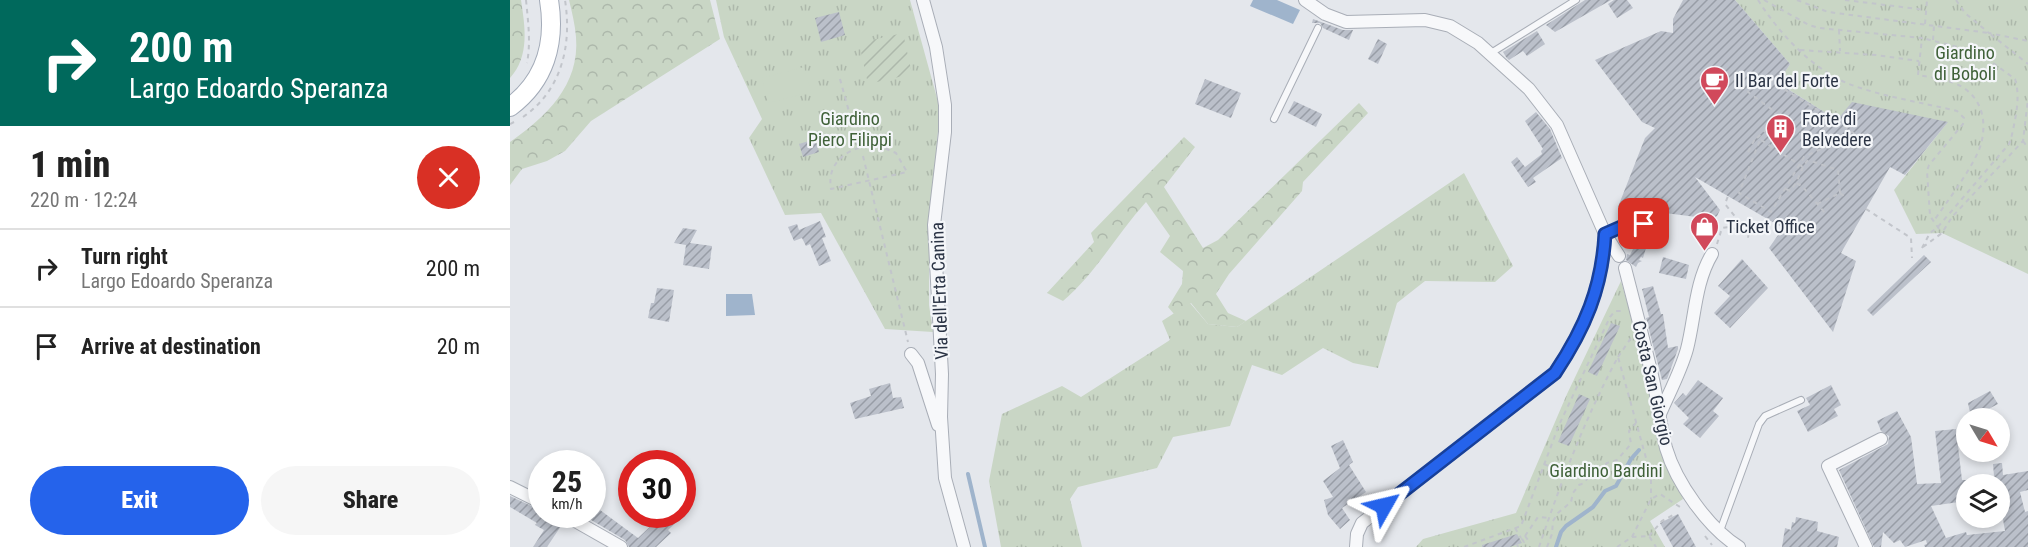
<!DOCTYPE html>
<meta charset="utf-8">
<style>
:root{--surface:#fff;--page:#f6f6f6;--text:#222;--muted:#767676;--line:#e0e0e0;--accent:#2563eb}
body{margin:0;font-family:"Roboto Condensed",sans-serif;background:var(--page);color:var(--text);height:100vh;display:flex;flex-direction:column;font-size:22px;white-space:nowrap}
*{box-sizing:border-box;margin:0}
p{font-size:20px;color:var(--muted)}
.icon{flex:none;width:33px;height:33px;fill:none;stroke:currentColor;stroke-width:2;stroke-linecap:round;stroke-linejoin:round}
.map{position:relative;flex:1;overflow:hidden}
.sheet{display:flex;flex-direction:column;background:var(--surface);width:510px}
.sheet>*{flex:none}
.banner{background:#00695c;color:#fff;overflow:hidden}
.needle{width:39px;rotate:128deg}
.fabs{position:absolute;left:1446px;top:408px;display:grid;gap:12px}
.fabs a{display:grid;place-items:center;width:54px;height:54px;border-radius:50%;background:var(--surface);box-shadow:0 3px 9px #0003;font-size:30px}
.speed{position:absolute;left:18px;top:450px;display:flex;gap:12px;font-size:30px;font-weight:700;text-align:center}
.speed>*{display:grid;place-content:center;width:78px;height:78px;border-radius:50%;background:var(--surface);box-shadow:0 3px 9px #0003;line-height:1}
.speed small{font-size:15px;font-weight:400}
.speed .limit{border:9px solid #d22;background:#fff;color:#111}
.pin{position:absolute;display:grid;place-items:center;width:51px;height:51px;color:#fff;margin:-26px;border-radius:12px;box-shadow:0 3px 9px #0006}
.me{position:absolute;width:66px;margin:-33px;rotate:53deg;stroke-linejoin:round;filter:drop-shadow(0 0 4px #0008)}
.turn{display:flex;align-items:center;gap:21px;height:126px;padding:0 30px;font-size:27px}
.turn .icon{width:78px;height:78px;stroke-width:2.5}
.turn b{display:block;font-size:42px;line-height:51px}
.round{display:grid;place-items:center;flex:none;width:63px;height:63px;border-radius:32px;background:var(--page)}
.head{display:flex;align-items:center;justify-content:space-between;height:102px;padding:0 30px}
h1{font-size:36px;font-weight:800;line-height:45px}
.primary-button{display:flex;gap:12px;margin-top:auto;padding:12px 30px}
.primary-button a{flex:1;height:69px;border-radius:36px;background:var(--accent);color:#fff;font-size:24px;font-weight:800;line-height:69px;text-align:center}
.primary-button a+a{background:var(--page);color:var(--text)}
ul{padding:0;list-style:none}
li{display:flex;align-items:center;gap:18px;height:78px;padding:0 30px;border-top:2px solid var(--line)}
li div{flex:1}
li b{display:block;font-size:22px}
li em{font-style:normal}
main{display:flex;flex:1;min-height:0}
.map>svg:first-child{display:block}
</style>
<main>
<section class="sheet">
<div class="banner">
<div class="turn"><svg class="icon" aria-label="right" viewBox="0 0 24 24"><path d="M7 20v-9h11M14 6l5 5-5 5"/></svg><div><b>200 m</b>Largo Edoardo Speranza</div></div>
</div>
<div class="head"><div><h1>1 min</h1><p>220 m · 12:24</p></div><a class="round" style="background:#d93025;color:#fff"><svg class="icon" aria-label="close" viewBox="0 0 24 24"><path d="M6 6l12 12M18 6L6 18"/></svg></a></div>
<ul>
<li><svg class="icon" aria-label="right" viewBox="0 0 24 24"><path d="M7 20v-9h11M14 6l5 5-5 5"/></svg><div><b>Turn right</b><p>Largo Edoardo Speranza</p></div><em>200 m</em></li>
<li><svg class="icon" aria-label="arrive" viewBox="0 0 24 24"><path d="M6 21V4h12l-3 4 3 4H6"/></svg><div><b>Arrive at destination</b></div><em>20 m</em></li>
</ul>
<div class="primary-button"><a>Exit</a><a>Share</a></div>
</section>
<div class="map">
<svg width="1518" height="547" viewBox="0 0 1518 547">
<defs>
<pattern id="grass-tufts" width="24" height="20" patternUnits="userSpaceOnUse" patternTransform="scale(1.5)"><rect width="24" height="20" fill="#c9d6c5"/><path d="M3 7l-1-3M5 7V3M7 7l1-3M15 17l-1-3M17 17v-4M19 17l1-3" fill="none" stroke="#adb8ab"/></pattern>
<pattern id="forest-crowns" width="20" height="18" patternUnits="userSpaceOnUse" patternTransform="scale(1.5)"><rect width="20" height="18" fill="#c9d6c5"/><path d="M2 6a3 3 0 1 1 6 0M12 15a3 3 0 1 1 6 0" fill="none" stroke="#adb8ab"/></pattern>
<pattern id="garden-furrows" width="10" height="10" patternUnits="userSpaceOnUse" patternTransform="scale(1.5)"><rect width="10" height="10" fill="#c9d6c5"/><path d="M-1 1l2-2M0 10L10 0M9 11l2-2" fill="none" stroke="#adb8ab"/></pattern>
<pattern id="building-hatch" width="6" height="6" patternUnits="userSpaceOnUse" patternTransform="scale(1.5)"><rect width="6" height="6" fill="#bbc0ca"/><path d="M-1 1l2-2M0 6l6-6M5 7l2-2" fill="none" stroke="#989da6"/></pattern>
</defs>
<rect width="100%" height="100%" fill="#e4e7ec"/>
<g fill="url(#grass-tufts)">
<path d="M206,0h194l30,109 -11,122v74l4,27 -48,-3 -64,-116 -36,2 -36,-77 13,-19 -38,-82z"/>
<path d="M1225,0h293v274l-86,-41 -26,1 -22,-44 53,-67 -93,8 -85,-54 17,-7 4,-6z"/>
<path d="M954,173l49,93 -18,16 -70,-1 -28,22 -19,65 -25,-5 -30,-15 -41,27 -30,-10 -22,61 -57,11 -16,31 -79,19 -8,12 12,48h-81l-12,-66 13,-67 60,-28 19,11 89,-57 -8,-19 28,-18 18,21 29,3z"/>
<path d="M1111,281l62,218 -33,22 15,26h-249l7,-8 93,-26 51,-119z"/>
</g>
<g fill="url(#forest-crowns)">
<path d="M0,0h11c4,27 9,56 -11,78z"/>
<path d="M59,0h141l10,39 -129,82 -26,30 -18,10 -25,8 -12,16v-43c36,-25 70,-57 66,-105 -1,-12 -4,-25 -7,-37z"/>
<path d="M849,103l9,10 -65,69 -1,9 -73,83 -13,20 12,19 18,8 -9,6 -29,-3 -17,-21 -17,11 -6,-7 14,-23 1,-13 -23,-19 10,-16 -24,-34c-29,32 -50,71 -83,99l-16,-8 47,-51 -3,-9 93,-96 11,10 -31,40 39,61 15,-8z"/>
</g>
<path fill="url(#garden-furrows)" d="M393,33l9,41 -44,10 -9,-41z"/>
<path fill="#c9d6c5" d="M294,67l7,25 -43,11 -6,-25z"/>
<g fill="#9fb4cc">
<path d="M743,0h24l23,10 -7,14 -43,-18z"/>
<path d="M216,294h26l3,21 -29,1z"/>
</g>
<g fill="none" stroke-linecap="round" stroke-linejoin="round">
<g stroke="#9fb4cc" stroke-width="4">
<path d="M458,474l17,73"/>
<path d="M1046,547l5,-15 5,-6 27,-19 12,-16 11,-5 15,-27 8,-9"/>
</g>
</g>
<g fill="url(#building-hatch)">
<path d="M1075,0h26l-56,32 -9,-7z"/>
<path d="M1104,0h13l6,8 -16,10 -9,-14z"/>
<path d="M1173,0h52l55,64 -12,19 59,37 15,-18 96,20 -43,53 -15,-8 -49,86 15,8 -23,71 -64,-84 14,-20 -88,-51 25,33 -3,6 -5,3 -94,-12 27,-69 10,-10 -13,-6 -47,-62 66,-29 12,2v-14z"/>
<path d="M329,12l6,23 -24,7 -6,-24z"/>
<path d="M803,19l30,11h10l-4,10 -26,-12 -3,-5h-8z"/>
<path d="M1027,31l8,13 -18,12 -4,-5 -14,9 -3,-3 -3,-5z"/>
<path d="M868,39l9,5 -9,20 -10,-5z"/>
<path d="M695,79l36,14 -10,25 -36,-14z"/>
<path d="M784,101l28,13 -6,13 -28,-14z"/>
<path d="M1026,112l14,17 12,29 -29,20 3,4 -8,5 -17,-25 6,-5 8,10 17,-13 -1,-3 2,-2 -18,-28z"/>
<path d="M305,139l4,13 -16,5 -4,-13z"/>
<path d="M310,221l6,16 -4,1 9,23 -12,5 -9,-22 -4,2 -4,-8 -8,3 -6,-14 9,-3 2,6z"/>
<path d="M173,228l14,2 -7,13 22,3 -3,23 -26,-4 3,-20 -12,-2z"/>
<path d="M1128,239l10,2 -5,17 -2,-1 -2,3 3,1 -4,2 -2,4 -10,-7 1,-6 3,1z"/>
<path d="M1414,255l7,7 -58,54 -6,-6z"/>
<path d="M1153,257l26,8 -3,14 -27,-6z"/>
<path d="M1232,259l26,29 -38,40 -16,-15 16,-17 -12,-10z"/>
<path d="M1143,286l8,28h2l5,34 10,-2v3l-11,30 -5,1 -16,-62 3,-1 -7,-28z"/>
<path d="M147,288l17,2 -5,32 -21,-4 3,-15h3z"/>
<path d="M1101,323l9,3 -23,50 -9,-4z"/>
<path d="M1188,380l25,18 -10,13 6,5 -19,22 -17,-14 6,-6 -15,-15 9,-10 3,3z"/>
<path d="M380,383l3,15 8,-1 3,11 -49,11 -5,-16 21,-7 -2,-7z"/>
<path d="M1321,385l10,20 -7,4 4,7 -30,16 -11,-21 13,-6 -4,-7z"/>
<path d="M1480,391l8,13 -27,14 -3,-15z"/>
<path d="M1069,394l11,5 -21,47 -11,-4z"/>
<path d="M1387,411l14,26 6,47 24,-1 -6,-52 21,-2 6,51h4v21l-35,5 15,32 20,-6 1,3 38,-4 -5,-29v-18h-23l-1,-6 18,-2 -1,-12 9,-1 1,12 25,-4v19l-8,2 5,20 3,-1v36h-103l-1,-2 3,-1 -1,-4 -21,7 -5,-7 -6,3 -11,-11 -2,15h-7l-35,-77 49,-26 1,-8 -8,-5 -4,-10z"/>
<path d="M833,440l10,22 -4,3 17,27 -24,16 8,12 -10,9 -12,-14 -4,-15 9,-3 -10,-16 17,-13 -9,-22z"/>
<path d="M0,496l32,15v3h12l-3,5 10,7 -14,21h-14l11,-17 -9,-5 2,-2 -27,-16z"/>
<path d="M90,510l38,28 18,-17 -6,-7h35l-17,16 3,3 -15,14h-27l-4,-7 -44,-26h16z"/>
<path d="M1168,514l18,33h-23l-13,-24z"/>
<path d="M1286,517l22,5 -1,9 22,6 -2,10h-55l3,-19 6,2 1,-8 3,1z"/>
<path d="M1007,534l5,9 -12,4h-28v-2z"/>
</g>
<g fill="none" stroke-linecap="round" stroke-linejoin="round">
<defs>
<g id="service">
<path d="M981,53l85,-53"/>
<path d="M764,119l44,-91"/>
<path d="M1095,233l25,-10h14"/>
<path d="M1210,531l39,-107 6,-8 36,-16"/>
</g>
<g id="minor">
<path d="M413,0l13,47 9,58v27l-11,93 8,149 -1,43 4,61 19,69"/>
<path d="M795,0l20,14 21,8 79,-2 25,6 28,17 51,46 28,36 48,109 14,22"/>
<path d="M1115,268c10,39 20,77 29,116 4,21 7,43 12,64 10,34 42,80 73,99"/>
<path d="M401,354l7,9 20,62"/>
<path d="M1150,414c9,-21 21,-43 27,-65 8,-31 8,-67 25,-95"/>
<path d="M0,487l32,16"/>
<path d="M53,514l58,33"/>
<path d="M846,547l1,-13 5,-11 193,-150c30,-45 47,-85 50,-139"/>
<path d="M1356,547l-38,-81 53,-27"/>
</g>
<path id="primary" d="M0,107c35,-26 46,-64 39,-107"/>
</defs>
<use href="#service" stroke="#a9aeb7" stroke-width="8"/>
<use href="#minor" stroke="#a9aeb7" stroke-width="14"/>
<use href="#primary" stroke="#a3abb8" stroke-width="20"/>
<g stroke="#c2c5cb" stroke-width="2" stroke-dasharray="4.5 4.5" stroke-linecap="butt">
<path d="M16,0c2,21 5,42 1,63"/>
<path d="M1248,0c21,33 54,69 91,84 31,12 75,19 108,27l7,7 -1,6 -34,41 -2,6 3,45 12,17"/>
<path d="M1254,0l45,25 10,3 103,10 -4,37c12,2 25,4 36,8 26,10 34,35 27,61 -6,21 -35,59 -48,78"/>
<path d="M1287,0l31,12 161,21 39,31"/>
<path d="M1335,0l81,10"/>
<path d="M1446,0l9,13 24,20 39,8"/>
<path d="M1415,24l2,-24"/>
<path d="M1329,30l1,21"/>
<path d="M1423,40l1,-14"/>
<path d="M1290,50l76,5 43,6"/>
<path d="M330,79l19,69"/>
<path d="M13,117c39,-27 49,-72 42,-117"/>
<path d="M1267,117l-3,-6 -26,-19v-6l9,-11 11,4 64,40"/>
<path d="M0,124l6,-3"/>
<path d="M1247,138l21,-19 43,30 -17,8 -33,55 -32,-19 21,-53"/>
<path d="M1251,140l42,27 4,-6h4l27,9 2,23"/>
<path d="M1513,141l5,7"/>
<path d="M1303,144l19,-25 23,15 -34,15"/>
<path d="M367,145l19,8 11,19 -76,17c-5,-29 20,-43 46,-44z"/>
<path d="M1238,152l8,-15"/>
<path d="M353,156l45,186"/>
<path d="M1293,167l-7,16 6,3 23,27"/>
<path d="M1276,189l4,2 6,-8"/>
<path d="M1330,193l5,4"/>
<path d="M1307,204l23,-11"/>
<path d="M1356,209l45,29 1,20"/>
<path d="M1207,244l5,-16c10,-3 17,3 26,9l1,-3 -24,-30 3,-8"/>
<path d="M1413,247l19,-14 10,-16 71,-76 5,-42"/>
<path d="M1412,248l8,-15 7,-5 72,-84 2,-5c4,-19 10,-41 4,-60l-37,-27 -56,-14"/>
<path d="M1108,357l13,-19"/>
<path d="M1034,464l20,9"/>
<path d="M1005,528l6,10"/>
<path d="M1015,536l13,-19 11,1"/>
<path d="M1015,536l3,4 -4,2 -2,-3z"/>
<path d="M1139,536l13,-15 13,-7"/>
<path d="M1195,536l7,9"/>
<path d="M1122,537l19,-38 9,-5 23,15"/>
<path d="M1007,544l1,3"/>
<path d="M954,547l57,-21 38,-101 51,-108 5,-6h9"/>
<path d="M1029,547c22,-65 46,-129 79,-190l33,119v23"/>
<path d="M1037,547l5,-13 1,-13 5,-8 13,-11 2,-9 6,-8 5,-2 10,-14 8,-1 5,-5 10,-3 14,-16 -2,-13 7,-8"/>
<path d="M1107,547l15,-10 17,-1 7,11"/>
</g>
<use href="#service" stroke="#f7f8fa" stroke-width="6"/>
<use href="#minor" stroke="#f7f8fa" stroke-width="12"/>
<use href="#primary" stroke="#fff" stroke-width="18"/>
</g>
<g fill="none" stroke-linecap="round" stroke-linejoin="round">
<defs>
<path id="route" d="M874,506l171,-133c30,-45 47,-85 50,-139l25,-11 14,1"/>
</defs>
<use href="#route" stroke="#184099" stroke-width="15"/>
<use href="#route" stroke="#2563eb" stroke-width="10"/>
</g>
<defs>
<symbol id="cafe-pin" viewBox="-11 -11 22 30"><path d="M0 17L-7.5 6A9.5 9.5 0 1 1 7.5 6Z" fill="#d1495b" stroke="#f4f6f9"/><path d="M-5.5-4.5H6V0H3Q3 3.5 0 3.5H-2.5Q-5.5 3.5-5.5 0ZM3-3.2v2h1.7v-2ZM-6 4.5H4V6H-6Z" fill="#fff"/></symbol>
<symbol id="building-pin" viewBox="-11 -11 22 30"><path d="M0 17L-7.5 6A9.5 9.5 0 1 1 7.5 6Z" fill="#d1495b" stroke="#f4f6f9"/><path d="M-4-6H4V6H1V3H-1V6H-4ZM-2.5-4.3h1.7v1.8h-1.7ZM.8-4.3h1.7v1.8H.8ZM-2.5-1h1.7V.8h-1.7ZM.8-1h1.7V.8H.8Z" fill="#fff"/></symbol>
<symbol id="shop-pin" viewBox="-11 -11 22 30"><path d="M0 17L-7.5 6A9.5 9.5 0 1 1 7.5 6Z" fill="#d1495b" stroke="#f4f6f9"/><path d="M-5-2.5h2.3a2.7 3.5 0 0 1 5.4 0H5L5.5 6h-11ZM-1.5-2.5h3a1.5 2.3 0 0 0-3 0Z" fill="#fff"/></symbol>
</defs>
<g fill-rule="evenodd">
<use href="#cafe-pin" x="1188" y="64" width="33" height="45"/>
<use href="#building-pin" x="1254" y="112" width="33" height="45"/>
<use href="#shop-pin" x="1178" y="210" width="33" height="45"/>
</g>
<g text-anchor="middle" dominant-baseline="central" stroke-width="4.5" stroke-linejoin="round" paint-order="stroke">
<g font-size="18" fill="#3f6138" stroke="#f4f6f9">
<text x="1455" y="52">Giardino<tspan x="1455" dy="21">di Boboli</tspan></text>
<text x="340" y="118">Giardino<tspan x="340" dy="21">Piero Filippi</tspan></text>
<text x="1096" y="470">Giardino Bardini</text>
</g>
<g font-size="18" fill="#2b3445" stroke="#f4f6f9" text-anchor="start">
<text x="1225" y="80">Il Bar del Forte</text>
<text x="1292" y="118">Forte di<tspan x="1292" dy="21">Belvedere</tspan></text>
<text x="1216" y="226">Ticket Office</text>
</g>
<g font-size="18" fill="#2b3445" stroke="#f4f6f9">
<text transform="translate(429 291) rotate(-92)">Via dell'Erta Canina</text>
<text transform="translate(1143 383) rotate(77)">Costa San Giorgio</text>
</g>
</g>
</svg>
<div class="fabs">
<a><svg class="needle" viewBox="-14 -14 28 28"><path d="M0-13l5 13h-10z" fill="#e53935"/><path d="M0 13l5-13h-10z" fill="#767676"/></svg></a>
<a><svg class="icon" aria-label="layers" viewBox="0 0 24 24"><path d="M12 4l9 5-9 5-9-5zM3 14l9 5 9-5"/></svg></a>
</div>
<div class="speed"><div>25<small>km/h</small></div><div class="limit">30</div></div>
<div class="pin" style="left:1134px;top:224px;background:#d93025"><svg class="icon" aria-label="arrive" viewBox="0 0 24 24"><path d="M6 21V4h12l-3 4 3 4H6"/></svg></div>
<svg class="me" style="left:874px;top:506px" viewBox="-20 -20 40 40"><path d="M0-17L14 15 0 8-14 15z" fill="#2563eb" stroke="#fff" stroke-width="4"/></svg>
</div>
</main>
